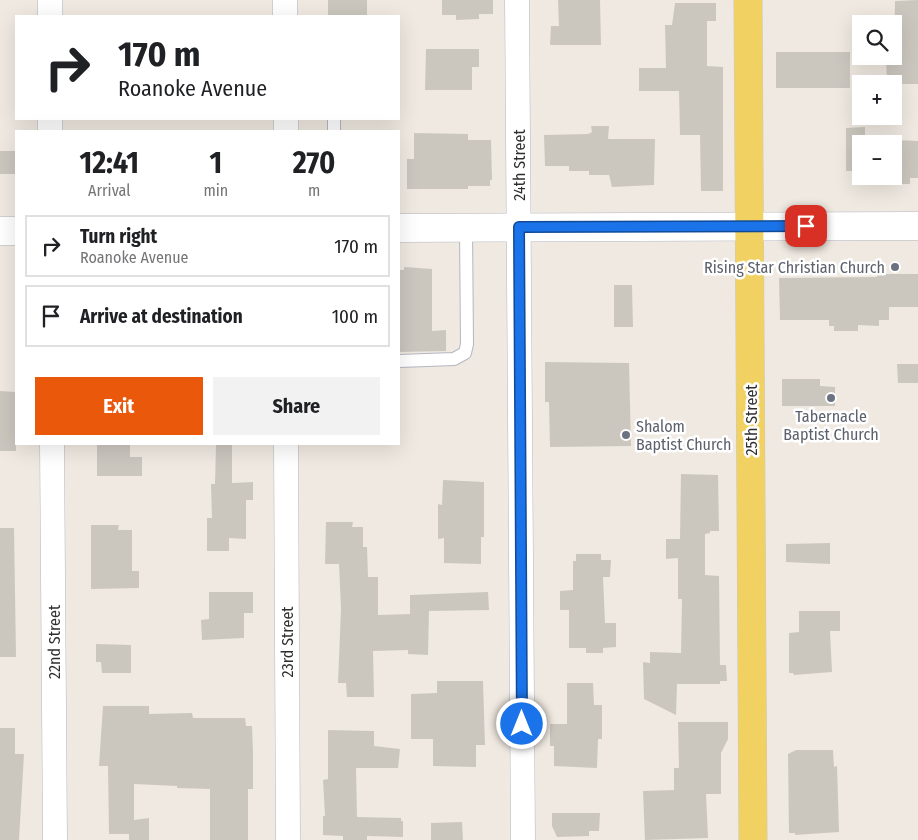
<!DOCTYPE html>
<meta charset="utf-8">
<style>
:root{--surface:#fff;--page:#f2f2f2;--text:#202124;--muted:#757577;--line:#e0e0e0;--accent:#ea580c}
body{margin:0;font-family:"Fira Sans Condensed",sans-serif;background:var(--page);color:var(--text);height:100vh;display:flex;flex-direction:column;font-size:19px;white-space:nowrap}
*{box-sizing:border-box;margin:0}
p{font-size:16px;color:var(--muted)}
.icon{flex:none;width:28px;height:28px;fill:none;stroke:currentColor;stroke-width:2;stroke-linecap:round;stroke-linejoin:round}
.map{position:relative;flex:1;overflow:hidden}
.sheet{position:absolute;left:15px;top:130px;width:385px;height:315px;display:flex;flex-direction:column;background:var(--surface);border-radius:0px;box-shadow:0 5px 20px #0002}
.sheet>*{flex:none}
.top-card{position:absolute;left:15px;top:15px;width:385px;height:105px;border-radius:0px;box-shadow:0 5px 20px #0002;background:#fff;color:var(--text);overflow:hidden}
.controls{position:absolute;left:852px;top:15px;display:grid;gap:10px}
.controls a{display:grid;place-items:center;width:50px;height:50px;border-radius:0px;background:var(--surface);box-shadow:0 5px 20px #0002;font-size:25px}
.pin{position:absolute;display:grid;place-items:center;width:42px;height:42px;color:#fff;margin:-21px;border-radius:10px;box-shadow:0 2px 8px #0006}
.me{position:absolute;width:55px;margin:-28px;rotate:0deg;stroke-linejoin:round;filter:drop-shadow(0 0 4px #0008)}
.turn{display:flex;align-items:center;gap:18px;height:105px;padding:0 20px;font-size:22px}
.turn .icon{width:65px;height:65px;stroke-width:2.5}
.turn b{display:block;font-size:35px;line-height:42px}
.eta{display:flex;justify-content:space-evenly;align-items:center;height:85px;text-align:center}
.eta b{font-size:30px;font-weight:700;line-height:35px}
.primary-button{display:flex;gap:10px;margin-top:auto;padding:10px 20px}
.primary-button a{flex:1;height:58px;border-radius:0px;background:var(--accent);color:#fff;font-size:20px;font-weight:700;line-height:58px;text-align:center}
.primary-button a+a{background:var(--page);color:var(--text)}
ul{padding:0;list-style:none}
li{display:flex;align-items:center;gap:15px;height:62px;margin:0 10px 8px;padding:0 10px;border:2px solid var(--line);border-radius:0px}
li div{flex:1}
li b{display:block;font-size:19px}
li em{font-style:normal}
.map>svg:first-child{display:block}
</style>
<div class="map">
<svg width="918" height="840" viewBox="0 0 918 840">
<rect width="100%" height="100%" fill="#efe9e1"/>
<g fill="#cbc7bf">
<rect x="328" y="0" width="39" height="16"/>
<path d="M442,0h51v14h-14v5l-23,1v-5h-14z"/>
<path d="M558,0h42l1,45h-51l1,-19h8z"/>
<path d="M918,0v84h-31l-1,-28h8l1,-55z"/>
<path d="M675,3h41v18h-9v45l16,1v124h-22l-1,-56h-20l-1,-44h-40v-23h27l-1,-43h7z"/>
<path d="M426,49h53v18h-7v23h-47z"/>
<rect x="776" y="52" width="74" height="36"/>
<path d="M591,126h18l-1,13h47l-1,46 -42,2 -3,-12h-20v-4h-20v-5h-24l-1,-31 44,-1 4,-2z"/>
<path d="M865,127v17h-4v27h-15v-43z"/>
<path d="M414,133l54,1v6h23l1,40h-2v6h-22v3h-61v-30h7z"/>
<path d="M894,140l24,1v37h-8v6h-16z"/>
<rect x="0" y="151" width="16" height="23"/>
<path d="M404,267l28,2v62l14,-1v21l-47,1v-82h5z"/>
<path d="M877,274h41v33h-29v13h-10v6l-21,-1v6h-24v-5h-5v-6h-49l-1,-42 98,-1z"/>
<path d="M614,285h18l1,42h-19z"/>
<path d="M545,362l84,1 2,83 -81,1 -1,-45h-4z"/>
<path d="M897,364h21v19h-20z"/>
<path d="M782,379h38v7l15,1v19h-53z"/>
<path d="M0,391l16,1v59h-16z"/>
<path d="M97,444h33v13h12v19h-45z"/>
<path d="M216,444h16v39l21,-1v18h-7v39l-17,-1v13h-22v-33h5l-1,-34h4z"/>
<path d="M681,474l37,1 1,56h-9v2l-5,1v41l14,1 1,89h6l1,16h-7v3h-43l-1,31 -32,-16 -1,-37 7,1v-11l31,1 1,-54h-4v-41l-12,1v-20h14z"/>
<path d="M443,480l41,2v55h-3v27l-37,-1v-25l-6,1v-35l4,1z"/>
<path d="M326,522h27l-1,5h11v20h4l1,30h10v38l32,-1v-19l78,-3 1,18 -60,1 -1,44 -20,-1v-4l-35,1 1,46h-27l-1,-14h-8l3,-74 -2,-45h-14z"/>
<path d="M91,525h28l-1,5h14v41h7v17l-48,1z"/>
<path d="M0,528h14l2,129h-16z"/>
<path d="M830,543v21l-44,-2v-18z"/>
<path d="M576,554h25v6h10l-1,17h-7l2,46h11v24l-13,1v5h-17v-5h-17v-38h-9v-19l13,-1v-29h3z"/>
<path d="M209,592h44v21h-9v25l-42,2 -1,-20 8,-1z"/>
<path d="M799,611h41v20h-10l2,41 -38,3 -1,-2h-4v-40l10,-1z"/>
<path d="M96,644l35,1v28h-29l-1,-11h-5z"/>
<path d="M437,681h46l2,64h-9v22l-43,-1v-27h-22v-45l26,-1z"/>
<path d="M567,683h26l1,22h8v34h-4l-1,29 -43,-2v-20h-4v-22h17z"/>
<path d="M103,706h46v8l43,-1 1,5h52l1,8h6l1,26v37h-5v51h-38v-51l-33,-1v-2l-43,-2v36l15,-2v22h-20v-6h-20l-1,-68h-9z"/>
<path d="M678,722h50v17l-7,14v41h-15l2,44 -63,2 -2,-49 31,-1v-22h5z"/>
<path d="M0,728h15v26h9l-5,86h-19z"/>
<path d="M328,730l46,1v15l26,3 -2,19h-42l1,49 44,1v3h2v16l-36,-1v4h-24v-4l-20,-1v-19h2l-2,-36 5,-1z"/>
<path d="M833,750l1,17 3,-1 2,66 -44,3v-2h-6l-1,-79 8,-4z"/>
<path d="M552,813h48l-1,18h-10v5l-32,1 -5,-11z"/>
<path d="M462,822l1,18h-32v-17z"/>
</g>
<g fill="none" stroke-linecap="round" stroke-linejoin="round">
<defs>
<g id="lane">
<path d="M334,119v12"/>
<path d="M399,361l55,-2 11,-6 2,-9 -1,-116"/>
</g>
<g id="street">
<path d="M50,0v16"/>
<path d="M285,0v16"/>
<path d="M517,0l6,840"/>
<path d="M50,119v12"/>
<path d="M286,131v-12"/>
<path d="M52,444l3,396"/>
<path d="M286,444l2,396"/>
</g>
<g id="secondary">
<path d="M399,228l519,-2"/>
<path d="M0,231h16"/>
</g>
<path id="primary" d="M748,0l5,840"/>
</defs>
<use href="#lane" stroke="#b4b7c1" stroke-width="14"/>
<use href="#street" stroke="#b4b7c1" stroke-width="25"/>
<use href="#secondary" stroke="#b4b7c1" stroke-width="29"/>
<use href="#primary" stroke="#c9c9c9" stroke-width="29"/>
<use href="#lane" stroke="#fff" stroke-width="12"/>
<use href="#street" stroke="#fff" stroke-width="24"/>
<use href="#secondary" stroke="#fff" stroke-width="28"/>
<use href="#primary" stroke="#f2d163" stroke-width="28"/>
</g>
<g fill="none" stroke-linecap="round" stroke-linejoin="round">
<defs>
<path id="route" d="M522,724l-3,-497 287,-1"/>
</defs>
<use href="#route" stroke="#114b97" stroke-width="12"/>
<use href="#route" stroke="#1a73e8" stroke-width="9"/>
</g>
<g fill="#6b7280" stroke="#fff" stroke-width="2">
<circle cx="895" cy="267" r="5"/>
<circle cx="831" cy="398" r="5"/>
<circle cx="626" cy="435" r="5"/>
</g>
<g text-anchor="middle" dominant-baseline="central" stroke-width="5" stroke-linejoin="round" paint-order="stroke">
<g font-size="16" fill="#2e2e2e" stroke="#fff">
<text transform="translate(519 165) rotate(-90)">24th Street</text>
<text transform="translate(751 420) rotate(-90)">25th Street</text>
<text transform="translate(54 642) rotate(-90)">22nd Street</text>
<text transform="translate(287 642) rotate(-90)">23rd Street</text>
</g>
<g font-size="16" fill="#5b616d" stroke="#fff" text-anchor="end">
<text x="885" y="267">Rising Star Christian Church</text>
<text x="831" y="416" text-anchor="middle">Tabernacle<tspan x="831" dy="18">Baptist Church</tspan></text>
<text x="636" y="426" text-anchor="start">Shalom<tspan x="636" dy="18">Baptist Church</tspan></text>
</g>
</g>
</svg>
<div class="controls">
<a><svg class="icon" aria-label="search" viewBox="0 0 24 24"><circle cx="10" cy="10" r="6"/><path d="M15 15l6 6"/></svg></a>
<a>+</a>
<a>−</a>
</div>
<div class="pin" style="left:806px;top:226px;background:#d93025"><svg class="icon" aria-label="arrive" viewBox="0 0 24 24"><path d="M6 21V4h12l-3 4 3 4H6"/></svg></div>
<svg class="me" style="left:522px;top:724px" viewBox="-20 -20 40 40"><circle r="17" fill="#1a73e8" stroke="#fff" stroke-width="3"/><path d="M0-11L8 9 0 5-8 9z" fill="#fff"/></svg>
<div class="top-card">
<div class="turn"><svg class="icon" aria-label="right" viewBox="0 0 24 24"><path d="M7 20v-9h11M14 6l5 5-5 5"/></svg><div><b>170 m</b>Roanoke Avenue</div></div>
</div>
<section class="sheet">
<div class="eta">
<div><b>12:41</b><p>Arrival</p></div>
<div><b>1</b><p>min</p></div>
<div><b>270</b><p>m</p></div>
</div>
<ul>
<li><svg class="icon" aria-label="right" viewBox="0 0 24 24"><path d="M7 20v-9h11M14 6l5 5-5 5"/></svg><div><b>Turn right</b><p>Roanoke Avenue</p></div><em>170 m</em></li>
<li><svg class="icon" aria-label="arrive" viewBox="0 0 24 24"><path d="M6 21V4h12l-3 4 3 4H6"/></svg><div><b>Arrive at destination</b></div><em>100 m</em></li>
</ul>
<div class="primary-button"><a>Exit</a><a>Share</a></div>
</section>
</div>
